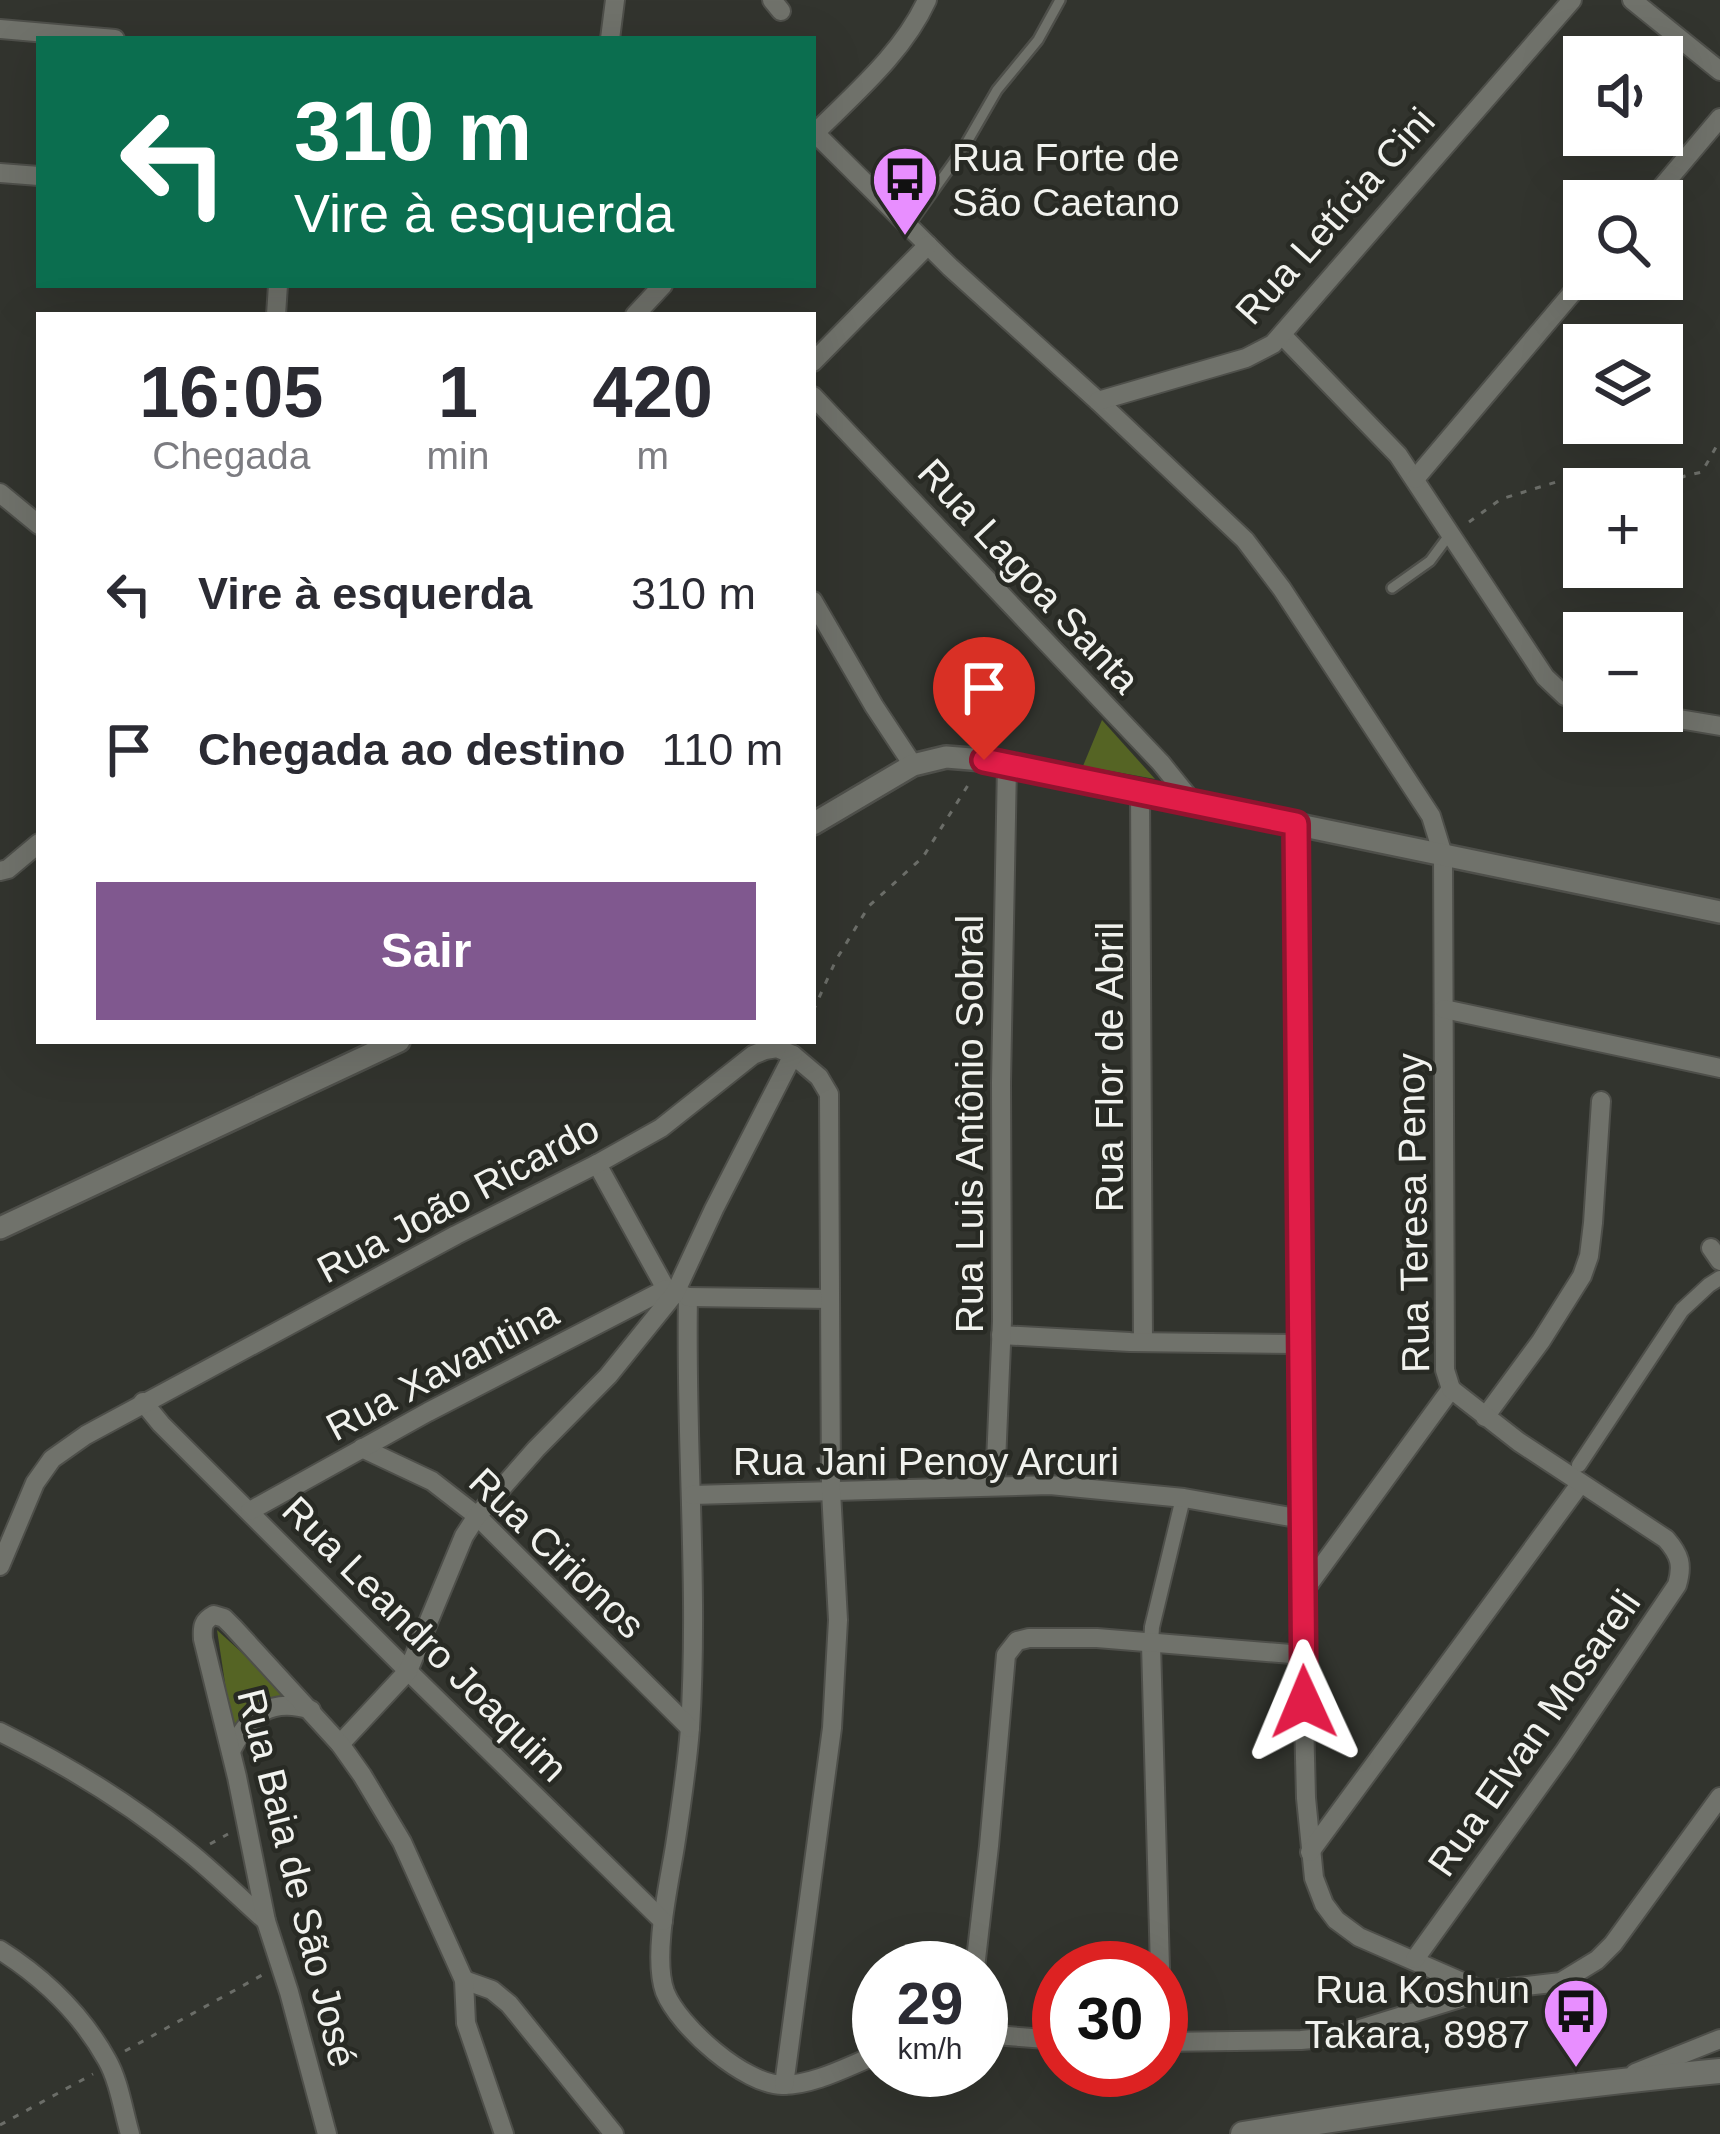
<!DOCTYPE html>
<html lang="pt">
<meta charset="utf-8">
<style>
:root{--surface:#fff;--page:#f7f7f7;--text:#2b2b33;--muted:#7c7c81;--accent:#80588f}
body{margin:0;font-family:Arial,sans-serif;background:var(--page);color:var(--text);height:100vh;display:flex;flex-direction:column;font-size:45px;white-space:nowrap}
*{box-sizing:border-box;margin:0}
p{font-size:39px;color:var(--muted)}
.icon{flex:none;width:66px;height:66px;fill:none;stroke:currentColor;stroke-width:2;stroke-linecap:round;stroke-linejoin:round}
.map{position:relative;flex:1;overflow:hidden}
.side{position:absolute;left:36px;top:312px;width:780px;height:732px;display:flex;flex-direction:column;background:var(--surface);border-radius:0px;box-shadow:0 12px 48px #0002}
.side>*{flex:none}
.top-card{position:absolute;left:36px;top:36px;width:780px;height:252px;border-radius:0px;box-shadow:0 12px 48px #0002;background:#0b6e4f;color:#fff;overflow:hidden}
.controls{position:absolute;left:1563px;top:36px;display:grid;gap:24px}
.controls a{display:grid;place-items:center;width:120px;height:120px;border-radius:0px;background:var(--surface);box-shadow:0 12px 48px #0002;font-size:60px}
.speed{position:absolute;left:852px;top:1941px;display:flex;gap:24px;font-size:60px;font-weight:700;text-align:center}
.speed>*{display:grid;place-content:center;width:156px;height:156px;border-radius:50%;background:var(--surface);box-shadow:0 12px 48px #0002;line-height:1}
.speed small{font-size:30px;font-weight:400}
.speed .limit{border:18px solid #d22;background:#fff;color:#111}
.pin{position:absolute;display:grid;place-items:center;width:102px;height:102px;color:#fff;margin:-123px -51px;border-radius:50% 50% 50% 0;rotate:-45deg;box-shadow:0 0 12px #0007}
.pin .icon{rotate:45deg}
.me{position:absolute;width:132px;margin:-66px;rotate:359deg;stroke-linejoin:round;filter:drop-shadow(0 0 9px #0008)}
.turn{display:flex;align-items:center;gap:42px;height:252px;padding:0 60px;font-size:54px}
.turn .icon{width:156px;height:156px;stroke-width:2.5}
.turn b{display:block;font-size:84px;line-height:102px}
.eta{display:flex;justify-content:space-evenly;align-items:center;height:204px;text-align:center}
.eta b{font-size:72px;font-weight:800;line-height:84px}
.cta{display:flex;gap:24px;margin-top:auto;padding:24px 60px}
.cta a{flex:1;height:138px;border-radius:0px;background:var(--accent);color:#fff;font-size:48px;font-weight:800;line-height:138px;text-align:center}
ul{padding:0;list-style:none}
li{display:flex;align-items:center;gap:36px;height:156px;padding:0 60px}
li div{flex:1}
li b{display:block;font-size:45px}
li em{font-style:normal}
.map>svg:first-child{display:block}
</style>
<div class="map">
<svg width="1720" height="2134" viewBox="0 0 1720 2134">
<rect width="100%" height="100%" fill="#32342e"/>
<g fill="#556424">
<path d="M1102,720l53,59 -72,-13z"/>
<path d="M217,1630l76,69 -60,37z"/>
</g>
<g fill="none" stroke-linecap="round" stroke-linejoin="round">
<defs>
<g id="service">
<path d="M909,225l54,-76 34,-59 41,-50 22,-40"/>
<path d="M1392,588l38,-27 20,-27"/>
</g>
<g id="pedestrian">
<path d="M1579,1465l103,-155 27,-25 11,-7"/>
<path d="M1151,1644l1,-17 31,-129"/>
</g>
<g id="minor">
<path d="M772,0l9,11"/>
<path d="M1632,0l88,71"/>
<path d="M0,29l115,10"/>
<path d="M610,39l5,-39"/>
<path d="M815,133l135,134 148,134 147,139 37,49 149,227 12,39 2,515 6,19 -150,206"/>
<path d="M813,135c41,-41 90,-82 114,-135"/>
<path d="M0,173l39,3"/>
<path d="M1650,201l70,-83"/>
<path d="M276,315l2,-30"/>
<path d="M635,315l28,-30"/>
<path d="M1282,335l116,120 147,222 20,19 19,6"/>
<path d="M813,362l115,-117"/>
<path d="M813,396l348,367 33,41"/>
<path d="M1098,401l148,-43 27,-14 299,-344"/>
<path d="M1415,479l169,-200"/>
<path d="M0,493l39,32"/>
<path d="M813,601l61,105 39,59"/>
<path d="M1631,711l89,15"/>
<path d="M1140,791l3,551"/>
<path d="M1296,825l5,770 5,203 8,80 10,26 12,16 23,17 124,54"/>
<path d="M0,871l8,-2 31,-26"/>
<path d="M1444,1009l276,59"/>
<path d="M597,1164l69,125 22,8c-3,144 11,288 2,431 -3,40 -9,79 -15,118 -6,38 -23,111 -10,146 14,35 80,93 118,93 32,0 67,-20 96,-31"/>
<path d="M1711,1248l9,13"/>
<path d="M688,1297l142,2"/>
<path d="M1001,1335l129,7 170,2"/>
<path d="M143,1402l18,22 247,247 255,250"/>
<path d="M1485,1417l56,-76 41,-65 7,-20 4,-33 8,-122"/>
<path d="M362,1448l70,33 45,35 213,212"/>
<path d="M995,1486l7,-165 -1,-238 6,-319"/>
<path d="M692,1495l358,-10 134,13 118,21"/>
<path d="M250,1511l178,-99 238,-123"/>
<path d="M0,1566l35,-83 17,-24 34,-24 370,-200 141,-71 64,-36 92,-73 12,-5 12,-2 16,7 26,22 10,17 2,397 7,129 -6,108 -48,357"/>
<path d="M1151,1644l9,324"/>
<path d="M0,1732c67,33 132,73 189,120 27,22 51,46 77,69"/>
<path d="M340,1744l68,-73 56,-135 13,-20 59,-67 72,-73 67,-83 39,-84 79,-154"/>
<path d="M231,1751c18,-36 39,-54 80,-41"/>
<path d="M1310,1852l270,-368"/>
<path d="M0,1950c44,28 81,63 107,110 12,21 16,50 23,74"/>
<path d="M1415,1959l149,-207 113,-167c6,-20 3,-30 -11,-46l-147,-97 -68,-53"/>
<path d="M975,1968l14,-122 17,-191 11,-14 12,-3h68l206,17"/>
<path d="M464,1980l28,10 17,14 105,130"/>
<path d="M1161,2008l1,34"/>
<path d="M981,2034l78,6"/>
<path d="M1161,2042l140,-2 33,-3 149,-46 78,-9 36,-22 16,-16 107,-147"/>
<path d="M1635,2073l85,-34"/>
<path d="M327,2134l-38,-142 -23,-71 -29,-144 -34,-138c-1,-13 0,-18 11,-24l10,3 9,9 107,117 22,31 40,67 62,138 2,43 38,111"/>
</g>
<g id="tertiary">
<path d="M813,824l100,-59 33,-8 38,3 736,152"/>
<path d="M0,1228l399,-187"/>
</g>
<path id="secondary" d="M1243,2134c159,-26 317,-48 477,-63"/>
</defs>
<use href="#service" stroke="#4e4f4a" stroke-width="14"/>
<use href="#pedestrian" stroke="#4e4f4a" stroke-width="18"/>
<use href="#minor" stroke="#4e4f4a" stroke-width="22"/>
<use href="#tertiary" stroke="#4e4f4a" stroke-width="26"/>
<use href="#secondary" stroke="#4e4f4a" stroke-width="28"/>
<g stroke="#6b6d68" stroke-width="3" stroke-dasharray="6 9" stroke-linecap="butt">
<path d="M1652,489l33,-13 17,-4 18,-32"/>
<path d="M1469,522l32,-23 91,-28h14l24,18"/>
<path d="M813,1011l23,-51 33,-54 54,-49 47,-75"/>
<path d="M210,1844l18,-10"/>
<path d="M125,2051l139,-77"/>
<path d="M0,2125l93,-51"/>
</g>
<use href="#service" stroke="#70726b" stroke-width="9"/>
<use href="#pedestrian" stroke="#70726b" stroke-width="14"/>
<use href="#minor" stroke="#70726b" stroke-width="18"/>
<use href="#tertiary" stroke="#70726b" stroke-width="21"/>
<use href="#secondary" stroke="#70726b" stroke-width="24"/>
</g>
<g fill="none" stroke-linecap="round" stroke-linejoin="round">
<defs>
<path id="route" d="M984,760l312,64 8,878"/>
</defs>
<use href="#route" stroke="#92132f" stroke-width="30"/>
<use href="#route" stroke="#e11d48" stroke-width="21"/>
</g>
<defs>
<symbol id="bus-pin" viewBox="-11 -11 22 30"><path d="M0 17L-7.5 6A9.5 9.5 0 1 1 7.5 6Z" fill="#e88eff" stroke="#282a24"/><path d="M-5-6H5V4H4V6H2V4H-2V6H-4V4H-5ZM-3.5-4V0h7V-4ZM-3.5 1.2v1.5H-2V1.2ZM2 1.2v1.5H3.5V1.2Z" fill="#111"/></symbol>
</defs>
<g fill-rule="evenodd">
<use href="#bus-pin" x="867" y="141" width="76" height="104"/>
<use href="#bus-pin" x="1538" y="1973" width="76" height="104"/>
</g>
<g text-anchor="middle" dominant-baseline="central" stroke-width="9" stroke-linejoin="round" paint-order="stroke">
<g font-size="39" fill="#f1f2ee" stroke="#282a24" text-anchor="start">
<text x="952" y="157">Rua Forte de<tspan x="952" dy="45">São Caetano</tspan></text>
<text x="1530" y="1989" text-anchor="end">Rua Koshun<tspan x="1530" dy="45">Takara, 8987</tspan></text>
</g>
<g font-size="39" fill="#f1f2ee" stroke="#282a24">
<text transform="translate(1335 216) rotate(-48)">Rua Letícia Cini</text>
<text transform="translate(1029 576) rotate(47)">Rua Lagoa Santa</text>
<text transform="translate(1109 1067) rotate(-90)">Rua Flor de Abril</text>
<text transform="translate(969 1124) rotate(-90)">Rua Luis Antônio Sobral</text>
<text transform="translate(458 1199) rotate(-28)">Rua João Ricardo</text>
<text transform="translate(1413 1213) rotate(-91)">Rua Teresa Penoy</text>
<text transform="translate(442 1370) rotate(-28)">Rua Xavantina</text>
<text x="926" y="1461">Rua Jani Penoy Arcuri</text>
<text transform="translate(557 1553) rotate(44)">Rua Cirionos</text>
<text transform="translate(425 1639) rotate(45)">Rua Leandro Joaquim</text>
<text transform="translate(1534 1733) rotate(-55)">Rua Elvan Mosareli</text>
<text transform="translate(297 1878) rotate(76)">Rua Baia de São José</text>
</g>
</g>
</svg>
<div class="controls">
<a><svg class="icon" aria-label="sound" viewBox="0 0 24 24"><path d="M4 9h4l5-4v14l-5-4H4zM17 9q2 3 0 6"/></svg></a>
<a><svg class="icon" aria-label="search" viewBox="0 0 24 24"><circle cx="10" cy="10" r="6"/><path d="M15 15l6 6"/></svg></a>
<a><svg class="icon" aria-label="layers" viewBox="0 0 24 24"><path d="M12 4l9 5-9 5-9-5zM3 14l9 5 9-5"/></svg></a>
<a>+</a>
<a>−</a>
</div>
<div class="speed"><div>29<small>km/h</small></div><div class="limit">30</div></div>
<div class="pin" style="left:984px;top:760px;background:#d93025"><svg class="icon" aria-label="arrive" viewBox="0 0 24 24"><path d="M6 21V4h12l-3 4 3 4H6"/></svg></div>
<svg class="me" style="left:1304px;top:1702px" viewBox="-20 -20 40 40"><path d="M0-17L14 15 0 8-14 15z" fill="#e11d48" stroke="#fff" stroke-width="4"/></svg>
<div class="top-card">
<div class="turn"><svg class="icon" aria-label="left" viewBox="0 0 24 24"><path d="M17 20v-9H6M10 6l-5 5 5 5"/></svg><div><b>310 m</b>Vire à esquerda</div></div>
</div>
<section class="side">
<div class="eta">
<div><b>16:05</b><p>Chegada</p></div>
<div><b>1</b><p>min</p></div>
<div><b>420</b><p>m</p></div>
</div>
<ul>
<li><svg class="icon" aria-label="left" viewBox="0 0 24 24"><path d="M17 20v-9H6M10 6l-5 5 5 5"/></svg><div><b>Vire à esquerda</b></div><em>310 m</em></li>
<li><svg class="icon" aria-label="arrive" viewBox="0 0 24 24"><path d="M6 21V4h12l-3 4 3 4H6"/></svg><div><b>Chegada ao destino</b></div><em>110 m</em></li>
</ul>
<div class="cta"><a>Sair</a></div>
</section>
</div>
